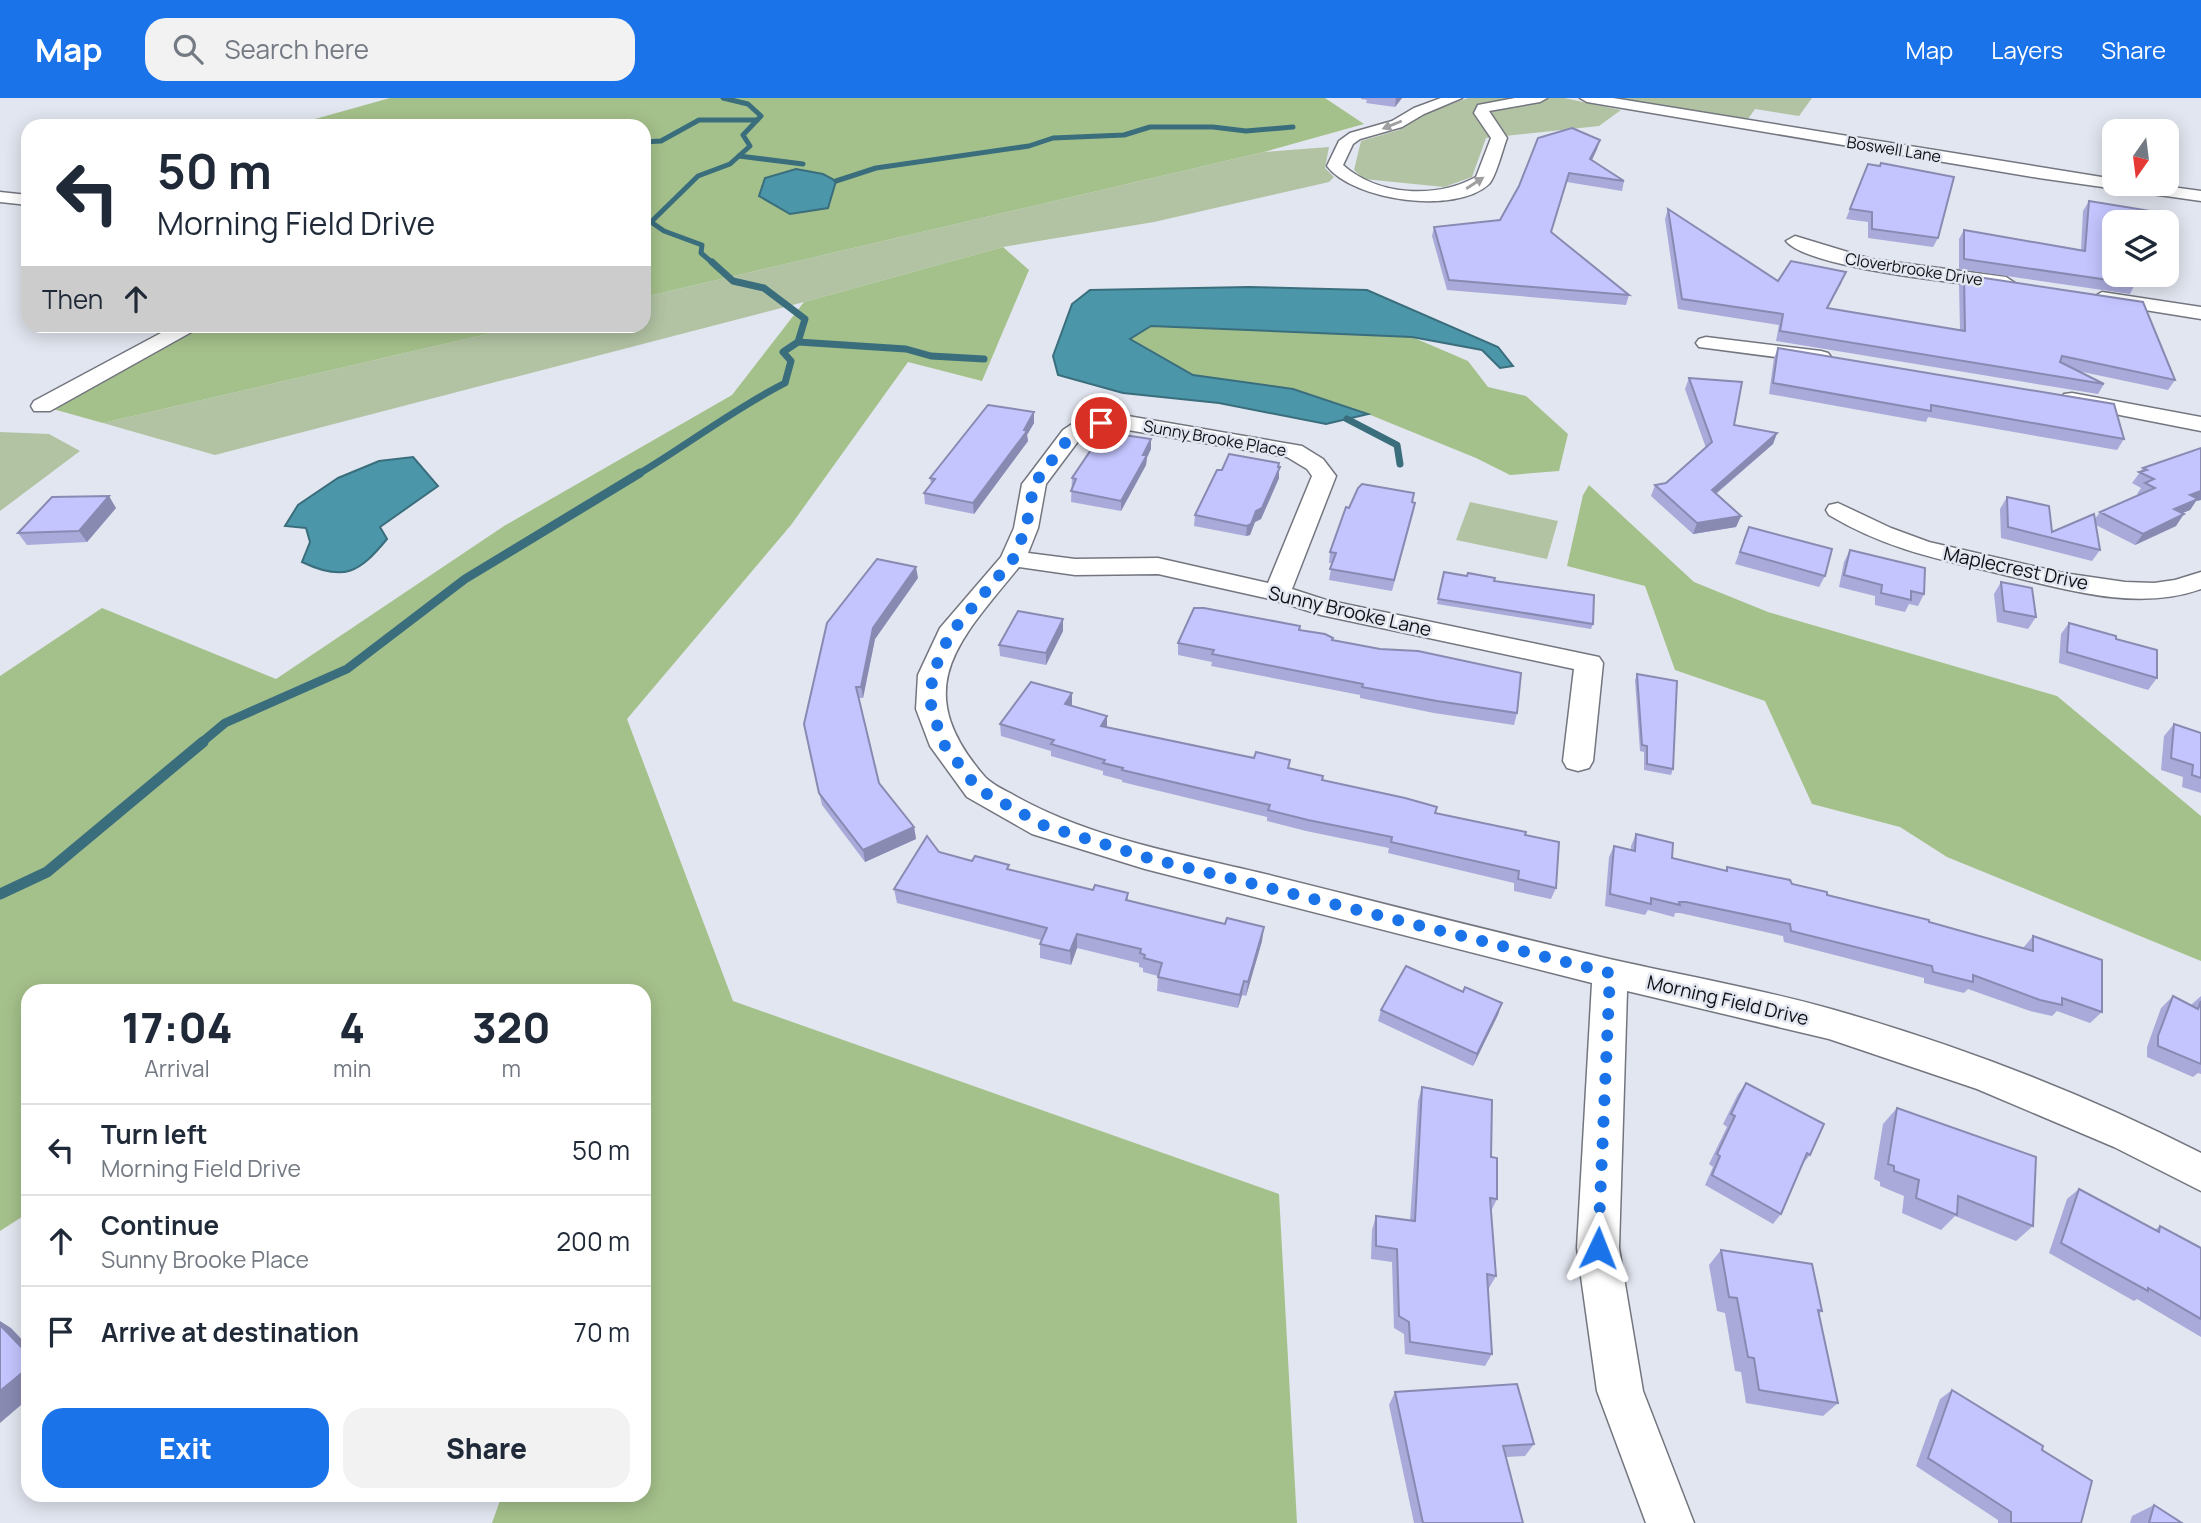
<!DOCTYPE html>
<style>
:root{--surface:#fff;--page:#f2f2f3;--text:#1f2937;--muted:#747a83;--line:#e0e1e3;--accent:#1a73e8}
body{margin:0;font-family:Manrope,sans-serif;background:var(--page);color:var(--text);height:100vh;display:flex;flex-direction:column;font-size:26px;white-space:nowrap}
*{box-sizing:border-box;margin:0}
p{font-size:23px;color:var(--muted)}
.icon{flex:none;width:38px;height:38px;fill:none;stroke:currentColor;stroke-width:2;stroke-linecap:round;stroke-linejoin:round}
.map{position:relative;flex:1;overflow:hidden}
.details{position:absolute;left:21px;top:886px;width:630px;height:518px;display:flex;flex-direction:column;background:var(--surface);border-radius:21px;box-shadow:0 4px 18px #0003}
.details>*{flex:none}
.top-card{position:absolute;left:21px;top:21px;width:630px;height:214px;border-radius:21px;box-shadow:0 4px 18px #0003;background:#fff;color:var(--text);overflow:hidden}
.needle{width:46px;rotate:194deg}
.buttons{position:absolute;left:2102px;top:21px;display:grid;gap:14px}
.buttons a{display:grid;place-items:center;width:77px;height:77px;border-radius:14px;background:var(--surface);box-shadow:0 4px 18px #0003;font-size:35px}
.pin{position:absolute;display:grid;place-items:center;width:60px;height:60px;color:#fff;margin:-30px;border:4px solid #fff;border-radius:50%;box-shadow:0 2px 7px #0007}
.me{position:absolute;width:77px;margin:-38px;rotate:2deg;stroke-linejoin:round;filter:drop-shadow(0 0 5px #0008)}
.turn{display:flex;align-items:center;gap:24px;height:147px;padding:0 21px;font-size:32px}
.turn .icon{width:91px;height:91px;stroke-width:2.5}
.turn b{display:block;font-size:49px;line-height:60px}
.then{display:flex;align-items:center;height:66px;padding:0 21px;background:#0003;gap:14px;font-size:26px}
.eta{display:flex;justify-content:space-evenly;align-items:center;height:119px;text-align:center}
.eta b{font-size:42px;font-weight:800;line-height:49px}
.button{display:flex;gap:14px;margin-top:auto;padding:14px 21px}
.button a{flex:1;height:80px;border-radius:21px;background:var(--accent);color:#fff;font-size:28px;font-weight:800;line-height:80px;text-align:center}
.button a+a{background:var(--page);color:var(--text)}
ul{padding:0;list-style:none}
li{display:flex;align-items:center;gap:21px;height:91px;padding:0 21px;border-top:2px solid var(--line)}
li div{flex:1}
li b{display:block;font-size:26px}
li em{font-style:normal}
header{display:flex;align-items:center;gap:42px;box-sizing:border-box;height:98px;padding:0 35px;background:var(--accent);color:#fff}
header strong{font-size:33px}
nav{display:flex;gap:38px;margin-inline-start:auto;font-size:24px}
.search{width:490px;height:63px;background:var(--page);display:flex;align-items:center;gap:18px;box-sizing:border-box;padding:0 24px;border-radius:21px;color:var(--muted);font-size:26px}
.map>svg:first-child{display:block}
</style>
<header>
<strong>Map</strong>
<div class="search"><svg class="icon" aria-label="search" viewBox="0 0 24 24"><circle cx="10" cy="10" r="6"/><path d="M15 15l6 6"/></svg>Search here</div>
<nav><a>Map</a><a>Layers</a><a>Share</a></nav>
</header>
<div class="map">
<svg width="2201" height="1425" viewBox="0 0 2201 1425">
<rect width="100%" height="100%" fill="#e2e6f0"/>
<g fill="#b2c3a3">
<path d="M1468,0h96l57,12 -22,16 -113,12 -14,39 -28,10 -80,-8 -10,-9 7,-29 38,-11 24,-16z"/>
<path d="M1617,0h195l-13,18 -44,-7 -7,10z"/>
<path d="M1329,49l-4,21 9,9 -5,5 -175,40 -151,25 -199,55 -589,153 -112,-32 419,-97h122v-29l620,-145z"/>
<path d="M0,334l49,2 31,17 -80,60z"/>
<path d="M1470,404l88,19 -11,38 -91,-19z"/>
</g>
<g fill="#a5c18b">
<path d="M390,0h935l39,26 -100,28 -620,145v-171h-354z"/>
<path d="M1003,149l26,23 -47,111 -74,-19 -117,163 -164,194 106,282 546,193 18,329h-805l10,-28 142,-1v-504h-616v223l-28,18v-555l102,-68 174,71 228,-153 228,-131 72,-93z"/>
<path d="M188,228h334l-419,97 -61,-17z"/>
<path d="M1151,228l261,11 56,24 20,26 38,9 42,38 -9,37 -49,4 -34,-17 -108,-44 -75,-25 -100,-14 -63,-36z"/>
<path d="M1589,387l105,97 74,30 289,84 144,120v145l-254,-104 -47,-30 -88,-23 -47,-103 -90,-31 -30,-84 -78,-20 16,-71z"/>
</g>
<g fill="#4c96aa" stroke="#3a6e7d" stroke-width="2">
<path d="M796,71l27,5 13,7 -8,27 -38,6 -31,-18 6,-18z"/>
<path d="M1249,189l118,3 131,57 15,19 -13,2 -18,-18 -70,-13 -261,-11 -21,13 63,36 100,14 75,25 -42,10 -107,-21 -96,-10 -65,-18 -5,-19 19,-52 18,-14z"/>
<path d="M413,359l25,29 -58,41 7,12c-28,34 -43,43 -85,23l8,-20 -4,-14 -21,-2 13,-21 40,-27 41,-17z"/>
</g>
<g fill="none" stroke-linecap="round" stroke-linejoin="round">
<g stroke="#3a6e7d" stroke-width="5">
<path d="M644,44l17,-1 38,-21h58"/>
<path d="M739,58l64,8"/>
<path d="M836,83l40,-13 153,-22 24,-8 71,-3 26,-8h63l33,4 47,-4"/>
<path d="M714,166l-13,-11 1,-8 -38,-14 -13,-9 47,-46 32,-12 20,-18 -7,-11 18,-19 -13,-12 -25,-6"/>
</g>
<g stroke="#3a6e7d" stroke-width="7">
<path d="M798,244l108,7 25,7 53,3"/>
<path d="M1347,321l50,26 3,19"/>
<path d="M637,377c50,-30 97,-66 148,-92l6,-22 -8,-9 15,-10 7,-23 -41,-31 -31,-7 -21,-19"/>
</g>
<path stroke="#3a6e7d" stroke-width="9" d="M201,645l24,-20 122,-54 118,-90 175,-106"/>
<path stroke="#3a6e7d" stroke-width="11" d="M0,796l47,-22 156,-130"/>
<defs>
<g id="minor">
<path d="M1441,0h21l-38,16 -22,13 -42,12 -7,5 -10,21c35,31 93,34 133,12l15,-39 -17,-25 4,-8 37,-7h32l-7,4 -51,9 18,27c-4,10 -11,39 -18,46 -33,31 -135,17 -162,-18l12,-25 11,-8 42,-12 22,-13z"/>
<path d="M1580,0h33l501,81v5h36l51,7v10l-162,-23 -452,-76z"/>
<path d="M0,94l28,3v10l-28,-3z"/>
<path d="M1795,138l76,23 135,18 9,6 -9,6c-41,-6 -197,-20 -220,-48z"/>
<path d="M2102,194l99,15v12l-106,-17 -3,-4z"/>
<path d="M174,228h24l-3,4 -145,81h-16l-3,-5 3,-5z"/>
<path d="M1706,239l115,14 7,2 3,4 -3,4 -7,2 -122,-16 -3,-4 3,-4z"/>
<path d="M2072,295l129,24v14l-137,-27 -3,-5 3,-5z"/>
<path d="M1116,316l186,32 21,13 13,17 -44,113 34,11 273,57 4,6 -10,98 -4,7 -11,3 -11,-3 -4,-7 11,-92 -253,-54 -51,-16 -112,-25 -83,1 -56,-8c-61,75 -111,121 -34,210 9,9 22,14 32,20 76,42 165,57 248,77 116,29 232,59 349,86 72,16 146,29 217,49 127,36 252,84 370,144v38l-87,-44 -137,-58 -148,-50 -202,-48 -8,257 24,143 51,132h-48l-49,-132 -20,-143 15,-265 -447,-114 -113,-35 -65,-37 -37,-51 -14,-37 2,-34 22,-47 61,-71 13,-29 8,-44 4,-5 37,-49 15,-10zM1116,330l171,29 20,12 5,7 -44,107 -110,-25 -83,1 -47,-6 10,-25 8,-44 33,-44 13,-9z"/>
<path d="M1838,405l53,25 38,14 134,31 62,9 29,1 21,-3 26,-8v17c-64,23 -137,0 -200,-15 -63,-15 -115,-25 -172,-59l-3,-5 3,-5z"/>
</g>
</defs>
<use href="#minor" stroke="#73767f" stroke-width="3"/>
<use href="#minor" fill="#fff" fill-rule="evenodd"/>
</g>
<g fill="#a9a9da">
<path d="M1361,0h41l-7,9 -29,-4 1,-3 -6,-1z"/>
<path d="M1600,42l-3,9 -5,11 32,21 -2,10 -55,-9 -16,50 78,63 -3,10 -179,-15 -15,-54 2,-9 66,-7z"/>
<path d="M1868,66l70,74 -5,9 -65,-9v-16l-22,-3z"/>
<path d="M2089,103l25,74h47v2l-6,10 -20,-3 -5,10 -171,-25v-30l5,-9 117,21 2,-40z"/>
<path d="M1668,111l110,72 64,1 -14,26 132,22 -1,-45 5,-10 211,105 -7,10 -90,-19 26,13 -6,10 -322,-53 3,-16 -101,-16 -13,-90z"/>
<path d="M1778,250l346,91 -7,11 -189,-33 -2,5 -157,-28 5,-36z"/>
<path d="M1689,280l45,47 43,8 -4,11 -57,50 25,22 -5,11 -43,7 -42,-38 4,-11 11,-2 40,-35 -21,-59z"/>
<path d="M1034,314v11l-7,12 1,6 -54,73 -49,-10 -1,-11 7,-9 -1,-6z"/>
<path d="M2201,350v52l-5,1 -6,9 -8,3 -6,13 -41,19 -39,-20 4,25 -8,11 -91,-23 -1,-29 7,-12 45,35 43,-13 5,-7 39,-17 -2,-1 4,-6 -9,-5 11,-15z"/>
<path d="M1151,351l-4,8 -1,8 -25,46 -50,-9 1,-24z"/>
<path d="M1279,365v15l-18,41 -6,3 -5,13 -4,1 -52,-10 1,-11 27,-45z"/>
<path d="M1414,395l-2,9 3,1 -2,11 -21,77 -63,-11 3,-17h-3l1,-11 19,-44z"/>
<path d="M116,410l-29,34 -60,3 -9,-12z"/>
<path d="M1749,429l76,49 -6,11 -84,-23z"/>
<path d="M1850,452l74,44 -6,12 -9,-2 -4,8 -30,-7v-9l-36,-9 5,-25z"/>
<path d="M1444,474l50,9 99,43 -2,5 -154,-25z"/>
<path d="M918,480l-43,61 -12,59h-4l20,85 35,44 2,12 -51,23 -43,-57 -18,-81z"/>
<path d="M2001,484l35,35 -8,12 -31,-7 -3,-28z"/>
<path d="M2069,525l47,16 41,39 -9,12 -89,-27 2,-29z"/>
<path d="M1300,528l-1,4 33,10 185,73 -3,12 -80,-12 -74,-15v-3l-149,-29 1,-4 -34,-7v-12z"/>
<path d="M1063,533l-17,34 -46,-9 -1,-11z"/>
<path d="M1637,576l36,95 -2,6 -27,-5v-18l-4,-1 -5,-71z"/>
<path d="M1072,607v1l35,21 182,41 33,12 113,33 90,22 31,53 -5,11 -37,-8v-8l-126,-30 1,-5 -83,-17 -39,-10v-4l-145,-35v-2l-19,-5v-4l-52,-15v-5l-50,-15 -1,-12z"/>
<path d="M2174,626l27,9v60l-19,-6 1,-10 -22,-7 3,-34z"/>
<path d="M1636,736l36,24 53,13 2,-4 296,81 10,-12 69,76 -12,11 -33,-12 -5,5 -22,-5 -62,-22 -4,4 -40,-10v-5l-140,-36 -1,-6 -103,-23h-5l-1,4 -26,-7 -3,5 -40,-9 4,-49 5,-11 17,4v-4z"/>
<path d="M939,754l70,18 84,20 35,3v7l134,41 -16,55 -4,-1 -4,13 -81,-17 1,-15 -15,-4v-4l-4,-1v-4l-62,-15 -6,17 -31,-7v-14l1,-4 -144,-37 -3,-14z"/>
<path d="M2173,898l18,9 10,-9v78l-3,-1 -5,4 -46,-20v-10l14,-39z"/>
<path d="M1502,905l-29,63 -95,-45 3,-11z"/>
<path d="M1746,985l64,72 -9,11 -20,48 -8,10 -68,-39 8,-18 -4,-3 18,-37 -4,-3 15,-30z"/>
<path d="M1422,989l69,70 6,42 -6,12 5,65 -7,12h-1l4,66 -7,12 -80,-12 -1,-20 -10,-6 -2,-66 -21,-3 1,-29 4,-14 34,5 8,-120z"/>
<path d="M1897,1010l136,118 -17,15 -61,-25 -14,14 -39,-17 2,-17 -24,-10v-4l-6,-3 9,-55z"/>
<path d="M2079,1091l76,41 5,-4 41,22v89l-64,-38 -3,2 -85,-48 18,-54z"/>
<path d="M1721,1152l101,61 -3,3 19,89 -15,13 -77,-13 -5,-31 -6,-1 -10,-58 -8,-2 -8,-46z"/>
<path d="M1952,1292l90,60 39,73h-83v-3l-82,-54 24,-67z"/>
<path d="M1395,1294l139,52 -9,12 -19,1 17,66h-109l-25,-118z"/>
<path d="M2154,1407l28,18h-52l2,-7z"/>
</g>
<g fill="#898ab2">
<path d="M1396,0h6l-7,9z"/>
<path d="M1600,42l-3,9 -9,19 2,-9z"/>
<path d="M1034,314v11l-7,12 1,6 -54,73 -1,-11 51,-73z"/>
<path d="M1777,335l-4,11 -66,57 5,-11z"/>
<path d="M1151,341v10l-4,8 -1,8 -25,46v-10z"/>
<path d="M1279,365v15l-18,41 -6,3 -5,13 -4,1 1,-10 9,-15z"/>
<path d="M2201,393v9l-5,1 -6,9 -24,10 8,-11 16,-14z"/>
<path d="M109,398l7,12 -29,34 -8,-11z"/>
<path d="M2184,416l-8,12 -41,19 8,-11z"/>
<path d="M1741,418l-5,11 -43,7 4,-11z"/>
<path d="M916,469l2,11 -43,61 -12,59 -2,-11 12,-59z"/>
<path d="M1063,521v12l-17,34v-12z"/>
<path d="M1072,595v12l-6,11 -1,-12z"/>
<path d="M1107,618v11l-6,-1z"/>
<path d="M914,729l2,12 -51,23 -2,-12z"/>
<path d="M1264,829l-2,14 -16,55 2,-14z"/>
<path d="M1077,836v14l-6,17 -1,-14z"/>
<path d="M1244,883l-2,14 -4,13 2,-13z"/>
<path d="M1502,905l-4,12 -25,51 4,-12z"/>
<path d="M0,1223l11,7 17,18v8l-28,-29z"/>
<path d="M28,1270v31l-28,24v-32z"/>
</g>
<g fill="#c4c5fe" stroke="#898ab2" stroke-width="2">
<path d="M1572,30l28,12 -10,19 34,22 -55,-8 -18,59 78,63 -180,-15 -15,-53 66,-7 19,-34 19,-48z"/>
<path d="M1881,65l73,14 -16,61 -66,-9v-17l-22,-3 18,-45 12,2z"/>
<path d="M2089,103l68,11 1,10h-44v53h18l4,9 -172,-25v-29l121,21z"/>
<path d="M1668,111l110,72 13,-20 55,11 -19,36 138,23 -1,-56 179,27 32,78 -113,-24 -2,6 44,22 -324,-53 3,-17 -101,-15z"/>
<path d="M1778,250l336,56 10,35 -193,-34v6l-158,-28z"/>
<path d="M1689,280l53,4 -8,43 43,8 -65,57 29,26 -44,7 -42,-38 11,-2 46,-41z"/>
<path d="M988,307l46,7 -10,18 3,1 -54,72 -49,-10 11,-14 -5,-1z"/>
<path d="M1103,334l48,7 -8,16h4l-26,46 -50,-10 5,-12 -4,-1z"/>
<path d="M2201,350v43l-11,4 8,4 -24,10 10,5 -41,20 -43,-22 55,-24 -10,-5 9,-4 -15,-7 8,-2 -4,-2z"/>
<path d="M1229,356l50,9 -1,4h2l-18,41 -6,3 -5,13 -4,2 -52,-11 22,-45h5z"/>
<path d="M1362,386l52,9 -2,9 3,1 -21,77 -64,-11 6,-16 -6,-1 16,-45 3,1 9,-20z"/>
<path d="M109,398l-30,35 -61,2 34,-36z"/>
<path d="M2007,399l42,9 3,26 42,-18 6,36 -92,-23z"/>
<path d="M1749,429l83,22 -7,27 -85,-24z"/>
<path d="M1850,452l75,18 -1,26 -13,-3v9l-30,-7 1,-8 -38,-10z"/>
<path d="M877,461l39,8 -43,61 -12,59h-5l23,96 35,44 -51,23 -44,-57 -15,-69 23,-101z"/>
<path d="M1444,474l23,4 1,-3 27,5 -1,3 100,14 -1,29 -155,-25z"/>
<path d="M2001,484l31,6 4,29 -32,-6z"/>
<path d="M1194,510h10l96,18 -1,4 26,4 8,4 -1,2 48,9 38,2 103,22 -4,40 -80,-12 -75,-14 1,-3 -151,-30 2,-4 -36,-7z"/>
<path d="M1018,513l45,8 -17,34 -47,-8z"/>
<path d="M2069,525l47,13v3l41,11v28l-90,-26z"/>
<path d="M1637,576l40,7 -4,88 -26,-5v-18l-5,-1z"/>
<path d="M1031,584l41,11 -7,11 42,12 -6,10 153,32 2,-6 34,8 -2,8 35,8 -1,4 83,18 32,9 -2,6 91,19 -1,3 34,7 -3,46 -38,-9 1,-8 -128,-29 1,-5 -84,-17 -40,-10 2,-5 -148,-35 1,-2 -20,-5 2,-3 -54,-16 3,-4 -54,-16z"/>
<path d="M2174,626l27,9v45l-9,-3 1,-10 -22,-7z"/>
<path d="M1636,736l37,9 -1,15 55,13v-4l63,13 2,4 35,8v3l102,25v2l104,29v-15l69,24v52l-40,-14v7l-22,-5 -67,-25v7l-40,-10 -1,-6 -141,-35 -1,-7 -104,-22h-7l1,3 -29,-7v6l-41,-10 4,-48 21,5z"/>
<path d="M927,738l12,16 33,9 3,-5 34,9 -2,4 86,21 2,-5 33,8 -2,7 99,24 2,-6 37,9 -16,55 -4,-1 -4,14 -82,-18 4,-14 -18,-5 1,-3 -5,-2 1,-4 -64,-15 -7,17 -30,-7 7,-16 -153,-39z"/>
<path d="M1406,868l57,26 2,-5 37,16 -25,51 -96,-44z"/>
<path d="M2173,898l25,13 3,-8v63l-43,-18v-10z"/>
<path d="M1746,985l78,41 -14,31 -3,-2 -26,61 -69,-39 8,-19 -3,-2 18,-38 -4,-2z"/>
<path d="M1422,989l70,13 -1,57 6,1v41l-7,-1 6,78 -9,-2 5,80 -82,-12 -1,-20 -10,-6 -2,-67 -21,-3v-30l39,5z"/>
<path d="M1897,1010l139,49 -3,69 -75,-30 -1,19 -41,-17 3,-18 -25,-9v-5l-6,-2z"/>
<path d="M2079,1091l80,43 1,-6 41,22v71l-53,-31v3l-87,-48z"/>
<path d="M1721,1152l91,14 10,47 -4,-1 20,93 -79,-13 -5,-32 -6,-1 -11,-59 -8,-1z"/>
<path d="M0,1227l28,29v14l-28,23z"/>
<path d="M1517,1286l17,60 -31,2 20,77h-100l-28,-131z"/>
<path d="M1952,1292l91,56 -1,4 50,31 -11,42h-70v-11l-83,-54z"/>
<path d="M2154,1407l28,18h-33z"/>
</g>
<defs><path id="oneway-solid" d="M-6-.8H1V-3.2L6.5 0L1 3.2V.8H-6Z" transform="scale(1.75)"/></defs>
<g fill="#9f9fa1">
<use href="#oneway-solid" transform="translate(1392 27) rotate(158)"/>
<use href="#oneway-solid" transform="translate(1475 85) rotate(-33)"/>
</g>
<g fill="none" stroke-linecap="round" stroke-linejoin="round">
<path stroke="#1a73e8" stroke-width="12" stroke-dasharray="0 21.6" d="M1101,325l-15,2 -15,10 -37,49 -8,44 -13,31 -63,75 -18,41 -1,34 14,37 33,43 65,36 102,32 465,116 -12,275"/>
</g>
<g text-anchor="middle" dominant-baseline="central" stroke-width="5" stroke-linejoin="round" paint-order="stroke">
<g font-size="16" fill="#0f1013" stroke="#e2e6f0">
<text transform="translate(1894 51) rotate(9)">Boswell Lane</text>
<text transform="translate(1914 171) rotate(9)">Cloverbrooke Drive</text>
<text transform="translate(1215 340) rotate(10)">Sunny Brooke Place</text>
</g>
<g font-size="19" fill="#0f1013" stroke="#e2e6f0">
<text transform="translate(2016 470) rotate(12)">Maplecrest Drive</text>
<text transform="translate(1350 513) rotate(13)">Sunny Brooke Lane</text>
<text transform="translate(1728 902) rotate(13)">Morning Field Drive</text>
</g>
</g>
</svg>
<div class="buttons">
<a><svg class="needle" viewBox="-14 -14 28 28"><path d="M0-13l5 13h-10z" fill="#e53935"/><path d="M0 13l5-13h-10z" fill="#747a83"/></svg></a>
<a><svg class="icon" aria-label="layers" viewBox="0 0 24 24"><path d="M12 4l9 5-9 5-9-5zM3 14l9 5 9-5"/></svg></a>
</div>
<div class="pin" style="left:1101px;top:325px;background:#d93025"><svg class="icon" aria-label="arrive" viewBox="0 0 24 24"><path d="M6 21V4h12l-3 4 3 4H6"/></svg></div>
<svg class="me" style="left:1598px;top:1150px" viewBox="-20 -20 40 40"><path d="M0-17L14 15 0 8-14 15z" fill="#1a73e8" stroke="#fff" stroke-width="4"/></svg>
<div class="top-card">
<div class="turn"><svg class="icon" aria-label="left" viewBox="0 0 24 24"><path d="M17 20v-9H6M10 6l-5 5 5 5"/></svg><div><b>50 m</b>Morning Field Drive</div></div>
<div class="then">Then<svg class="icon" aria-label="ahead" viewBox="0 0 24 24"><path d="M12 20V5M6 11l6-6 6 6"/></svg></div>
</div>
<section class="details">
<div class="eta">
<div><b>17:04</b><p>Arrival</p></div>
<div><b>4</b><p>min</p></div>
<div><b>320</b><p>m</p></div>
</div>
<ul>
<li><svg class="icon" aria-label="left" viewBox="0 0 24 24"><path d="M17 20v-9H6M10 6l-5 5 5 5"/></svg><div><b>Turn left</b><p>Morning Field Drive</p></div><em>50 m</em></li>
<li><svg class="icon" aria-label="ahead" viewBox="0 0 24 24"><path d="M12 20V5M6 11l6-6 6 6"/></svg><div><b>Continue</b><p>Sunny Brooke Place</p></div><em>200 m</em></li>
<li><svg class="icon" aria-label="arrive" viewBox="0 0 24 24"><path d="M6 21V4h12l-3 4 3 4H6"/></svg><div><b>Arrive at destination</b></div><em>70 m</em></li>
</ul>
<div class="button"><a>Exit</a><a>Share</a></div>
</section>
</div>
